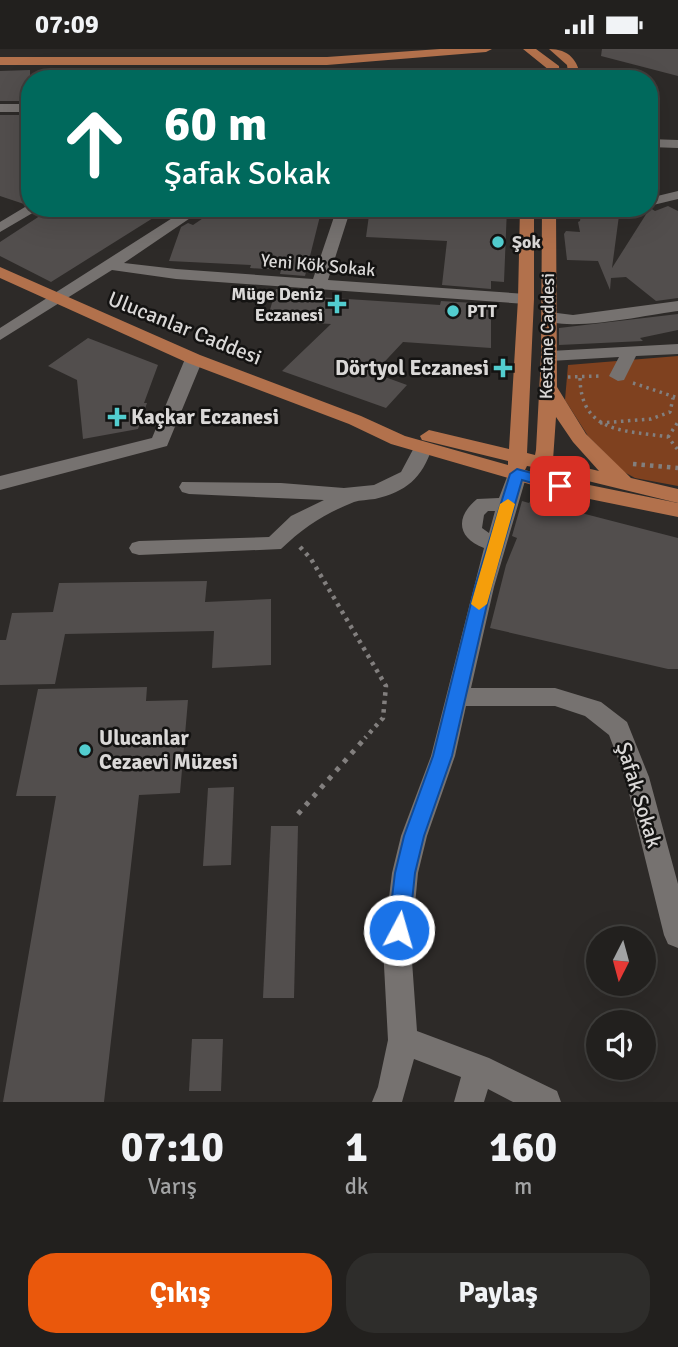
<!DOCTYPE html>
<html lang="tr">
<meta charset="utf-8">
<style>
:root{--surface:#22201e;--page:#2e2d2b;--text:#f1f3f6;--muted:#a2a3a4;--line:#3f3e3c;--accent:#ea580c}
body{margin:0;font-family:Signika,sans-serif;background:var(--page);color:var(--text);height:100vh;display:flex;flex-direction:column;font-size:26px;white-space:nowrap}
*{box-sizing:border-box;margin:0}
p{font-size:23px;color:var(--muted)}
.icon{flex:none;width:38px;height:38px;fill:none;stroke:currentColor;stroke-width:2;stroke-linecap:round;stroke-linejoin:round}
.map{position:relative;height:1053px;overflow:hidden}
.sheet{display:flex;flex-direction:column;background:var(--surface);flex:1}
.sheet>*{flex:none}
.hud{position:absolute;left:21px;top:21px;width:637px;height:147px;border-radius:28px;box-shadow:0 7px 28px #0002,0 0 0 2px var(--line);background:#00695c;color:#fff;overflow:hidden}
.needle{width:46px;rotate:186deg}
.buttons{position:absolute;left:586px;top:877px;display:grid;gap:14px}
.buttons a{display:grid;place-items:center;width:70px;height:70px;border-radius:50%;background:var(--surface);box-shadow:0 7px 28px #0002,0 0 0 2px var(--line);font-size:35px}
.pin{position:absolute;display:grid;place-items:center;width:60px;height:60px;color:#fff;margin:-30px;border-radius:14px;box-shadow:0 4px 10px #0006}
.me{position:absolute;width:77px;margin:-38px;rotate:6deg;stroke-linejoin:round;filter:drop-shadow(0 0 5px #0008)}
.turn{display:flex;align-items:center;gap:24px;height:147px;padding:0 28px;font-size:32px}
.turn .icon{width:91px;height:91px;stroke-width:2.5}
.turn b{display:block;font-size:49px;line-height:60px}
.eta{display:flex;justify-content:space-evenly;align-items:center;height:119px;text-align:center}
.eta b{font-size:42px;font-weight:700;line-height:49px}
.primary-button{display:flex;gap:14px;margin-top:auto;padding:14px 28px}
.primary-button a{flex:1;height:80px;border-radius:28px;background:var(--accent);color:#fff;font-size:28px;font-weight:700;line-height:80px;text-align:center}
.primary-button a+a{background:var(--page);color:var(--text)}
.status{display:flex;justify-content:space-between;align-items:center;height:49px;padding:0 35px;background:var(--surface);direction:ltr}
.status svg{height:19px;fill:currentColor}
.map>svg:first-child{display:block}
</style>
<div class="status"><b>07:09</b><svg viewBox="0 0 49 12"><path d="M0 12V9h3v3zM5 12V6h3v6zM10 12V3h3v9zM15 12V0h3v12zM26 1h20v11H26zM47 4h2v5h-2z"/></svg></div>
<div class="map">
<svg width="678" height="1053" viewBox="0 0 678 1053">
<rect width="100%" height="100%" fill="#2d2a28"/>
<path fill="#7f411f" d="M678,307v130l-43,-8 -11,-6 -36,-36 -23,-36 3,-35z"/>
<g fill="#524e4d">
<path d="M602,0h76v27l-77,-20z"/>
<path d="M30,21v31h-30v-30z"/>
<path d="M0,66h30v87l-6,2 -24,-8z"/>
<path d="M668,157l10,5v87l-22,3 -30,-24 -15,1 -1,12 -12,-29 -31,-1 -3,-26 2,-3 14,1 -2,-10 2,-1 2,-13h38l-8,60 38,-60 5,3z"/>
<path d="M52,159h15l35,11 17,-11h50l-118,74 -51,-26v-14z"/>
<path d="M218,159h104l-17,68 -25,-2 1,-4 -31,-2 1,-3 -82,-4 12,-34 7,-4 5,2z"/>
<path d="M370,159h137l-3,74 -13,-1v8l-49,-4 5,-44 -81,-4z"/>
<path d="M276,240l26,2 -1,5 139,9 1,-4 50,3v44l-88,-6 -29,31 33,12 -21,23 -104,-37 49,-47 -64,-4z"/>
<path d="M678,265v16l-38,8 3,3 -84,4v-17z"/>
<path d="M88,289l70,27 -14,38h3l-9,26 -55,10 -6,-59 -29,-14z"/>
<path d="M531,451l147,38v131h-10l-178,-41 16,-63 11,-27 -5,-2 10,-35 7,2z"/>
<path d="M207,532l-2,21 66,-3v66l-59,3 2,-37 -149,3 -10,50 -55,1v-45h6l6,-27 41,-1 6,-29z"/>
<path d="M147,638l-1,14 42,-1 -8,93 -41,2 -35,307h-101l53,-306h-40l22,-107z"/>
<path d="M234,738l-3,78 -28,1 5,-78z"/>
<path d="M271,777h27l-4,172h-31z"/>
<path d="M192,990h31l-2,52h-32z"/>
</g>
<g fill="none" stroke-linecap="round" stroke-linejoin="round">
<g stroke="#827f7e" stroke-width="3.5" stroke-dasharray="2.5 4.5" stroke-linecap="butt">
<path d="M568,328l33,-1"/>
<path d="M580,329c1,57 47,52 88,59l10,13"/>
<path d="M633,334l45,15"/>
<path d="M600,374l51,-4 19,-7 3,-14"/>
<path d="M668,388l10,-15"/>
</g>
<g stroke="#827f7e" stroke-width="4.5" stroke-dasharray="3.5 5" stroke-linecap="butt">
<path d="M633,415l45,4"/>
<path d="M300,498l11,12 75,127 -3,32 -18,20"/>
</g>
<path stroke="#827f7e" stroke-width="5" stroke-dasharray="4.5 7" stroke-linecap="butt" d="M298,765l68,-77"/>
<g fill="#767270" fill-rule="evenodd">
<rect x="0" y="55" width="30" height="8"/>
<path d="M649,90l29,1v8l-29,-1z"/>
<path d="M678,142v8l-29,7v-8z"/>
<path d="M30,155v4h8l-2,3 -36,21v-10z"/>
<path d="M188,159h17l-81,55 52,6 137,10 24,-71h14l-23,72 198,14 8,5 -8,5 -350,-25 -64,-9 -112,70v-12z"/>
<path d="M678,252v10c-27,3 -119,24 -137,6l8,-5 24,3z"/>
<path d="M678,295v10l-42,2 -12,24 -6,1 -9,-5 10,-19 -69,4 -9,-5 9,-5z"/>
<path d="M194,305l9,5 -36,87 -167,44v-14l152,-38 33,-79z"/>
<path d="M423,393l7,2 2,4c-10,30 -26,44 -57,51 -7,1 -15,1 -21,3 -30,12 -50,25 -73,47l-142,6 -7,-2 -3,-5 3,-5 7,-2 130,-4 22,-21 33,-16 -135,-6 -7,-2 -3,-5 3,-5 99,1 63,5 30,-3 27,-13 15,-28z"/>
<path d="M517,419l7,1 3,5 -33,113 -23,101h84l46,14 26,20 22,55 29,107v64l-10,-4 -4,-9 -39,-158 -16,-42 -24,-19 -30,-10h-89l-11,50 -28,80 -9,37 -7,74 6,84 72,27 68,33 4,11h-48l-25,-13 -4,13h-30l7,-25 -47,-18 -12,43h-30l6,-15 10,-47 -5,-93 9,-74 9,-37 30,-80 53,-208c-27,-10 -29,-31 -7,-49l22,-1 11,-29zM488,462h7l-6,22 -7,-5 2,-13z"/>
</g>
<g fill="#b2714c" fill-rule="evenodd">
<path d="M440,0h52l-6,3 -159,13h-327v-8h327z"/>
<path d="M523,0h13l23,17 1,13h-12l1,-9z"/>
<path d="M549,0c20,0 29,11 32,30h-12l-2,-14z"/>
<path d="M520,159h14v91l-7,154 8,2 1,-5 5,-94 1,-148h14l1,179 29,47 45,44 47,11v14l-127,-31 -1,5 128,26v14l-118,-24 -169,-49 -42,-20 -161,-61 -188,-85v-11l200,88 161,61 44,20 103,29v-4l-86,-21 -2,-4 9,-6 80,19 9,-150zM556,368l17,25 26,29 -46,-11zM527,417l6,1 -1,5 -7,-2z"/>
</g>
</g>
<path fill="#1a73e8" stroke="#114b97" stroke-width="2" d="M517,420l48,13 3,4 -8,5 -38,-11 -31,107 -39,169 -28,80 -9,37 -6,57 -3,7 -7,3 -8,-3 -3,-7 7,-57 9,-37 29,-80 42,-169 35,-113z"/>
<path fill="#f59e0b" d="M508,450l7,5 -28,100 -8,6 -8,-6 29,-100z"/>
<g fill="#52cdcf" stroke="#141312" stroke-width="2.5">
<circle cx="498" cy="193" r="7"/>
<path d="M333.5 244.5h7v7h7v7h-7v7h-7v-7h-7v-7h7z"/>
<circle cx="453" cy="262" r="7"/>
<path d="M499.5 308.5h7v7h7v7h-7v7h-7v-7h-7v-7h7z"/>
<path d="M113.5 357.5h7v7h7v7h-7v7h-7v-7h-7v-7h7z"/>
<circle cx="85" cy="701" r="7"/>
</g>
<g text-anchor="middle" dominant-baseline="central" stroke-width="5" stroke-linejoin="round" paint-order="stroke">
<g font-size="18" font-weight="bold" fill="#dad8d7" stroke="#141312" text-anchor="start">
<text x="512" y="193">Şok</text>
<text x="323" y="245" text-anchor="end">Müge Deniz<tspan x="323" dy="21">Eczanesi</tspan></text>
<text x="467" y="262">PTT</text>
</g>
<g font-size="18" fill="#dad8d7" stroke="#141312">
<text transform="translate(318 216) rotate(5)">Yeni Kök Sokak</text>
<text transform="translate(547 287) rotate(-89)">Kestane Caddesi</text>
</g>
<g font-size="21" fill="#dad8d7" stroke="#141312">
<text transform="translate(185 279) rotate(22)">Ulucanlar Caddesi</text>
<text transform="translate(639 746) rotate(73)">Şafak Sokak</text>
</g>
<g font-size="21" font-weight="bold" fill="#dad8d7" stroke="#141312" text-anchor="start">
<text x="489" y="319" text-anchor="end">Dörtyol Eczanesi</text>
<text x="131" y="368">Kaçkar Eczanesi</text>
<text x="99" y="689">Ulucanlar<tspan x="99" dy="24">Cezaevi Müzesi</tspan></text>
</g>
</g>
</svg>
<div class="buttons">
<a><svg class="needle" viewBox="-14 -14 28 28"><path d="M0-13l5 13h-10z" fill="#e53935"/><path d="M0 13l5-13h-10z" fill="#a2a3a4"/></svg></a>
<a><svg class="icon" aria-label="sound" viewBox="0 0 24 24"><path d="M4 9h4l5-4v14l-5-4H4zM17 9q2 3 0 6"/></svg></a>
</div>
<div class="pin" style="left:560px;top:437px;background:#d93025"><svg class="icon" aria-label="arrive" viewBox="0 0 24 24"><path d="M6 21V4h12l-3 4 3 4H6"/></svg></div>
<svg class="me" style="left:399px;top:881px" viewBox="-20 -20 40 40"><circle r="17" fill="#1a73e8" stroke="#fff" stroke-width="3"/><path d="M0-11L8 9 0 5-8 9z" fill="#fff"/></svg>
<div class="hud">
<div class="turn"><svg class="icon" aria-label="ahead" viewBox="0 0 24 24"><path d="M12 20V5M6 11l6-6 6 6"/></svg><div><b>60 m</b>Şafak Sokak</div></div>
</div>
</div>
<section class="sheet">
<div class="eta">
<div><b>07:10</b><p>Varış</p></div>
<div><b>1</b><p>dk</p></div>
<div><b>160</b><p>m</p></div>
</div>
<div class="primary-button"><a>Çıkış</a><a>Paylaş</a></div>
</section>
